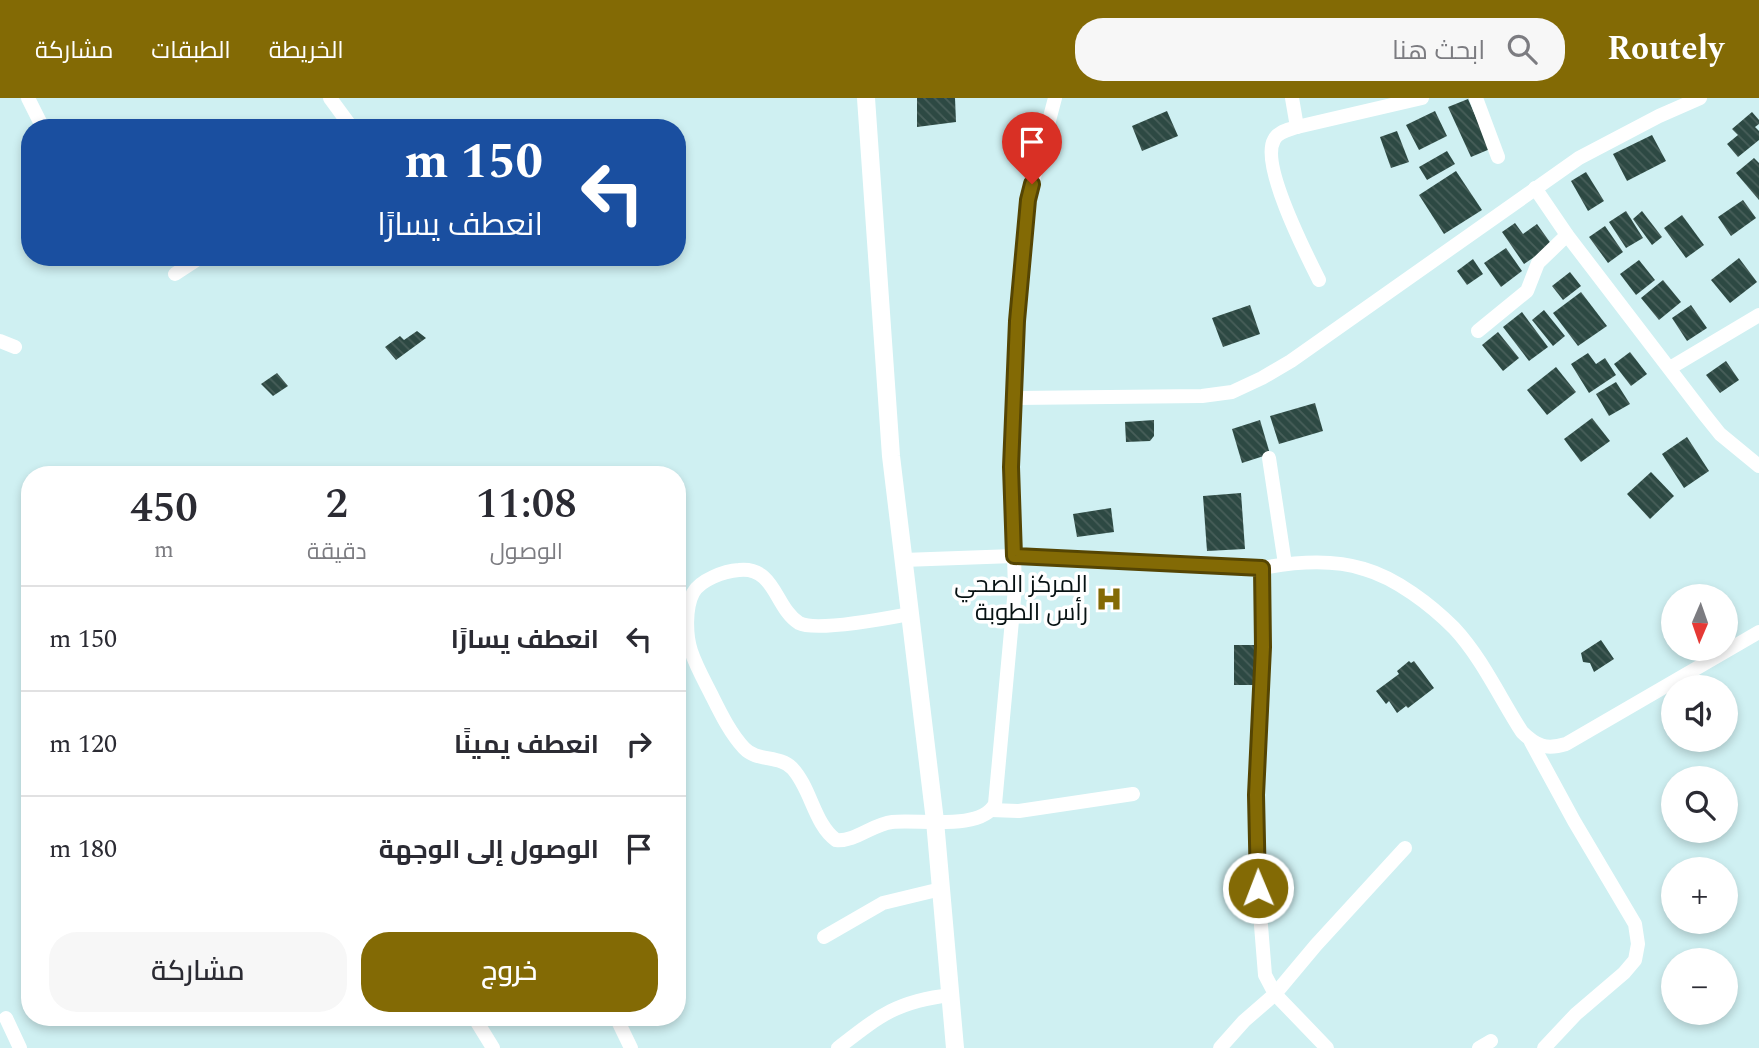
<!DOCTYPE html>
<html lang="ar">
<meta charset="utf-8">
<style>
:root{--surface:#fff;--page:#f7f7f7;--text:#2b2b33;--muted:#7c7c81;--line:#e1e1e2;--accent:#836a05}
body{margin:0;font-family:Spectral,Cairo,serif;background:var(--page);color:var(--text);direction:rtl;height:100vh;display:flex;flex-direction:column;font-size:26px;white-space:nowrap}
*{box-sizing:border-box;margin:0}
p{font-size:23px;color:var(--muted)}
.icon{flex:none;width:38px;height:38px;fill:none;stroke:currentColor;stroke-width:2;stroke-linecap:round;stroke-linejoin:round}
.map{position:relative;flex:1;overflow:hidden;direction:ltr}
.drawer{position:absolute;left:21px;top:368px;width:665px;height:560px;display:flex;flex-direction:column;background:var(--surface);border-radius:28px;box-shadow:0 4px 10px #0003;direction:rtl}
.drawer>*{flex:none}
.guide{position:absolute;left:21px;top:21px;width:665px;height:147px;border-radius:28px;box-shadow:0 4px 10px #0003;direction:rtl;background:#1a4fa0;color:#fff;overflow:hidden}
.needle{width:46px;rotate:182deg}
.controls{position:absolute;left:1661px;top:486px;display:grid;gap:14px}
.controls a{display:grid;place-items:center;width:77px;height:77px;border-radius:50%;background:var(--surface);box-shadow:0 4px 10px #0003;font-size:35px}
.pin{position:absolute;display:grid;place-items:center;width:60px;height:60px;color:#fff;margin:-72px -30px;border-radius:50% 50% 50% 0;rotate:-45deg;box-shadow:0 0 7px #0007}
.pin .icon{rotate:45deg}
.me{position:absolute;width:77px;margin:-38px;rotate:359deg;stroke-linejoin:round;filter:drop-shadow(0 0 5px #0008)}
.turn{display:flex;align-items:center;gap:24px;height:147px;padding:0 28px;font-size:32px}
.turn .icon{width:91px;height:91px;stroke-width:2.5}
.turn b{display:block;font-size:49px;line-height:60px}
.eta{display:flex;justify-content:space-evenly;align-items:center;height:119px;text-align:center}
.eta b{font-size:42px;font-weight:600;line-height:49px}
.action{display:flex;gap:14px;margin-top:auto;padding:14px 28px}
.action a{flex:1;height:80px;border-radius:28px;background:var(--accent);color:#fff;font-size:28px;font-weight:600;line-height:80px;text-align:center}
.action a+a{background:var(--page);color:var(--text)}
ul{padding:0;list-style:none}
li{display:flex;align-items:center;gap:21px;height:105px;padding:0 28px;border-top:2px solid var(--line)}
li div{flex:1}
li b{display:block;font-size:26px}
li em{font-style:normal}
header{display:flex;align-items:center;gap:42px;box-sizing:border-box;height:98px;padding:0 35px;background:var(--accent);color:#fff}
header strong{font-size:33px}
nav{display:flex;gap:38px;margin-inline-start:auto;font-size:24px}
.search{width:490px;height:63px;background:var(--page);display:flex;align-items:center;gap:18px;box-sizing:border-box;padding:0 24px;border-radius:28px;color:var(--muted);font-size:26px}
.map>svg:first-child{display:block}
</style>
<header>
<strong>Routely</strong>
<div class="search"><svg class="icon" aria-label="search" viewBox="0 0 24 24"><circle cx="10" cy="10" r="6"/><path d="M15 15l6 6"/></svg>ابحث هنا</div>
<nav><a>الخريطة</a><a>الطبقات</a><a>مشاركة</a></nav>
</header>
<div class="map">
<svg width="1759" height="950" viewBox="0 0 1759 950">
<defs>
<pattern id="building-back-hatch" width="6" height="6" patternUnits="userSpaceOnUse" patternTransform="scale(1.75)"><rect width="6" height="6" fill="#2d4943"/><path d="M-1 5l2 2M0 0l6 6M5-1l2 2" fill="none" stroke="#485f5a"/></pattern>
</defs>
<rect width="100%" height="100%" fill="#cff0f2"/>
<g fill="url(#building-back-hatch)">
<path d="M917,0h38l1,24 -39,5z"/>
<path d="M1468,1l22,50 -19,8 -23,-50z"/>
<path d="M1167,13l11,25 -36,15 -10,-25z"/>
<path d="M1435,13l12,25 -28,14 -13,-25z"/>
<path d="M1752,14l7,8v4l-4,3 4,4v9l-21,17 -11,-13 11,-9 -6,-6z"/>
<path d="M1397,33l12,31 -18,6 -11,-31z"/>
<path d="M1652,37l14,26 -39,20 -14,-27z"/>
<path d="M1447,53l8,13 -28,16 -8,-13z"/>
<path d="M1754,60l5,5v37l-23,-27z"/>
<path d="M1456,73l26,39 -38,24 -25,-39z"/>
<path d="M1586,74l18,29 -16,10 -17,-30z"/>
<path d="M1743,102l13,18 -25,18 -13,-19z"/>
<path d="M1626,113l17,27 -17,10 -17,-26z"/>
<path d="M1642,113l20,26 -10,8 -19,-26z"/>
<path d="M1682,117l22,30 -18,13 -22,-30z"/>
<path d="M1515,125l8,11 14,-10 15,21 -28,19 -22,-32z"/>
<path d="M1605,128l18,26 -15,11 -19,-26z"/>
<path d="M1506,150l16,23 -21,16 -17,-24z"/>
<path d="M1739,160l18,24 -27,21 -19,-23z"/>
<path d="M1473,161l10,15 -16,11 -10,-14z"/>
<path d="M1639,162l16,20 -19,15 -16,-21z"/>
<path d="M1570,174l11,14 -18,14 -11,-14z"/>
<path d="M1663,182l18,22 -22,18 -18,-22z"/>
<path d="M1581,194l26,34 -29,20 -25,-33z"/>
<path d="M1250,207l10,29 -37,13 -11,-29z"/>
<path d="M1691,207l16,23 -20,13 -15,-23z"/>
<path d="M1544,212l21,26 -12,10 -21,-26z"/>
<path d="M1522,214l26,35 -19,14 -26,-34z"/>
<path d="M417,233l9,7 -30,22 -11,-13 15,-11 4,4z"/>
<path d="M1498,234l21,26 -16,13 -21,-26z"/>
<path d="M1630,254l17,22 -16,12 -17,-22z"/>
<path d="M1588,255l8,11 9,-6 11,17 -27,18 -18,-29z"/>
<path d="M1726,263l13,19 -19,13 -14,-18z"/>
<path d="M1556,269l20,25 -29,23 -20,-25z"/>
<path d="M277,275l11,13 -15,10 -12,-12z"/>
<path d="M1616,284l14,22 -21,12 -13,-22z"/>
<path d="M1315,305l8,28 -44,13 -9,-28z"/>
<path d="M1592,320l18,23 -29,21 -17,-23z"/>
<path d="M1154,322v16l-4,5 -24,1 -1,-20z"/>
<path d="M1260,322l10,34 -28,9 -10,-34z"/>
<path d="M1687,339l22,34 -25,17 -22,-34z"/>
<path d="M1651,374l23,24 -24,23 -23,-25z"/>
<path d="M1241,395l4,56 -38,2 -4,-55z"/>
<path d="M1111,410l3,24 -37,5 -4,-23z"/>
<path d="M1601,542l13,19 -20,13 -4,-9 -7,-1 -2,-9z"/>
<rect x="1234" y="547" width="23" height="40"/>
<path d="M1409,563l2,2 3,-2 20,27 -26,20 -2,-2 -9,7 -8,-12 -3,3 -10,-13 23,-17 -2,-3z"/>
</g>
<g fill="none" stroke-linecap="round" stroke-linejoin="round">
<g stroke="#fff" stroke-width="14">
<path d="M28,0l15,30"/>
<path d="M330,0l22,30"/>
<path d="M1292,0l5,29"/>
<path d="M1476,0l22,59"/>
<path d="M1535,90l32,47 137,179 16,20 39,32"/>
<path d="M175,176l26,-17"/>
<path d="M1319,182c-12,-24 -59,-116 -45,-140 4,-9 15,-10 23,-13l125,-29"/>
<path d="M1478,233l49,-40 11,-28 29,-28"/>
<path d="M0,243l15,6"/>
<path d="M1670,270l89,-53"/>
<path d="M1014,300l188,-2 30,-4 30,-14 29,-17 288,-203 80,-42 41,-18"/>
<path d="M1269,360l16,106"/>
<path d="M903,462l111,-4 248,12c32,-6 71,-9 102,1 32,9 67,36 90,59 28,30 46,70 68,104 14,14 24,18 44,12l193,-112"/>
<path d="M909,516c-21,4 -93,18 -110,9 -24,-15 -24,-57 -60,-53 -15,1 -39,10 -46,23 -8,15 -7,43 -2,58 5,15 13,29 20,43 9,18 19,39 33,54 13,14 35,7 48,20 19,20 22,56 44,72 19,2 37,-16 56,-18 28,-3 89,9 103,-18l20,-216 -4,-121 6,-146 11,-121 27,-102"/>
<path d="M1531,644l43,79 61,103 3,20 -3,16 -11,13 -48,41 -32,34"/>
<path d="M991,712l28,1 114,-17"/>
<path d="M824,839l59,-34 58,-14"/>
<path d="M474,919l19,31"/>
<path d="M616,919l15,31"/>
<path d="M6,920l14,30"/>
<path d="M838,950c41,-32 59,-47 113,-53"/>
<path d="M1220,950l24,-27 31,-27 -10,-19 -7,-87 -2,-93 7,-148 -1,-79"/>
<path d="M1327,950l-52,-54 41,-49 89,-97"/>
<path d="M1479,950l12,-7"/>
</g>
<path stroke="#fff" stroke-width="18" d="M866,0l25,358 44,365 20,227"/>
</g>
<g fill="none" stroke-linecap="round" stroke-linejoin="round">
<defs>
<path id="route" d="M1032,86l-4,16 -11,121 -6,146 3,89 248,12 1,79 -7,148 2,93"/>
</defs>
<use href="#route" stroke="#554503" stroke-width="18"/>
<use href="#route" stroke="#836a05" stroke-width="12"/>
</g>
<defs>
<symbol id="hospital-bare" viewBox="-9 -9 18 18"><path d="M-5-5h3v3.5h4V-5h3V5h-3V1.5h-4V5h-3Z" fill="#836a05" stroke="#fff" stroke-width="2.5" paint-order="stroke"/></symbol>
</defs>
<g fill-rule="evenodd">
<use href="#hospital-bare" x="1090" y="482" width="38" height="38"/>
</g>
<g text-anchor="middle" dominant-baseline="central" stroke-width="7" stroke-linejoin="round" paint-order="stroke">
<g font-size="24" fill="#071213" stroke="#fff" text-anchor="end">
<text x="1088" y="487">المركز الصحي<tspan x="1088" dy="28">رأس الطوبة</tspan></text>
</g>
</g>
</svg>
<div class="controls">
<a><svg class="needle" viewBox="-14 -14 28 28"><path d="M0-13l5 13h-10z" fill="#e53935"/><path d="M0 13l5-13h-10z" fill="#7c7c81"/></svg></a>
<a><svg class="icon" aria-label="sound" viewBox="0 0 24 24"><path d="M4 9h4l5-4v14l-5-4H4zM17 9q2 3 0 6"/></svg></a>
<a><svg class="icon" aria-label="search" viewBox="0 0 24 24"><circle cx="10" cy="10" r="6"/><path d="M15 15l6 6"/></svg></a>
<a>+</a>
<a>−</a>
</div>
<div class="pin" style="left:1032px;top:86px;background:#d93025"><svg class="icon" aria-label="arrive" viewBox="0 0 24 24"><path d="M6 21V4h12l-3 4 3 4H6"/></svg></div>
<svg class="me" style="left:1258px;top:790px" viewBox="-20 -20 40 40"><circle r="17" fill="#836a05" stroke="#fff" stroke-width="3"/><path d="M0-11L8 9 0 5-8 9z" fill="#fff"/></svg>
<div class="guide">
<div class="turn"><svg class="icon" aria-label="left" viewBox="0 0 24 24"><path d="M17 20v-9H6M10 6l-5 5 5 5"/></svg><div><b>150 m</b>انعطف يسارًا</div></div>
</div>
<section class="drawer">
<div class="eta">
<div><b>11:08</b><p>الوصول</p></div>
<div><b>2</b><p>دقيقة</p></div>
<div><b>450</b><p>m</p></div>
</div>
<ul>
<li><svg class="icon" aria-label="left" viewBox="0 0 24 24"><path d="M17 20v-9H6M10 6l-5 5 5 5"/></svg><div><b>انعطف يسارًا</b></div><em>150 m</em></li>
<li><svg class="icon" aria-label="right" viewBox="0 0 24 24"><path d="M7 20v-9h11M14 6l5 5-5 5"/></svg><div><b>انعطف يمينًا</b></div><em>120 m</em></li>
<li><svg class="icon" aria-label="arrive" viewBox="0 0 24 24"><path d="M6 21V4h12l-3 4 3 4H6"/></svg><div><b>الوصول إلى الوجهة</b></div><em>180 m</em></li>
</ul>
<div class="action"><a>خروج</a><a>مشاركة</a></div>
</section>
</div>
